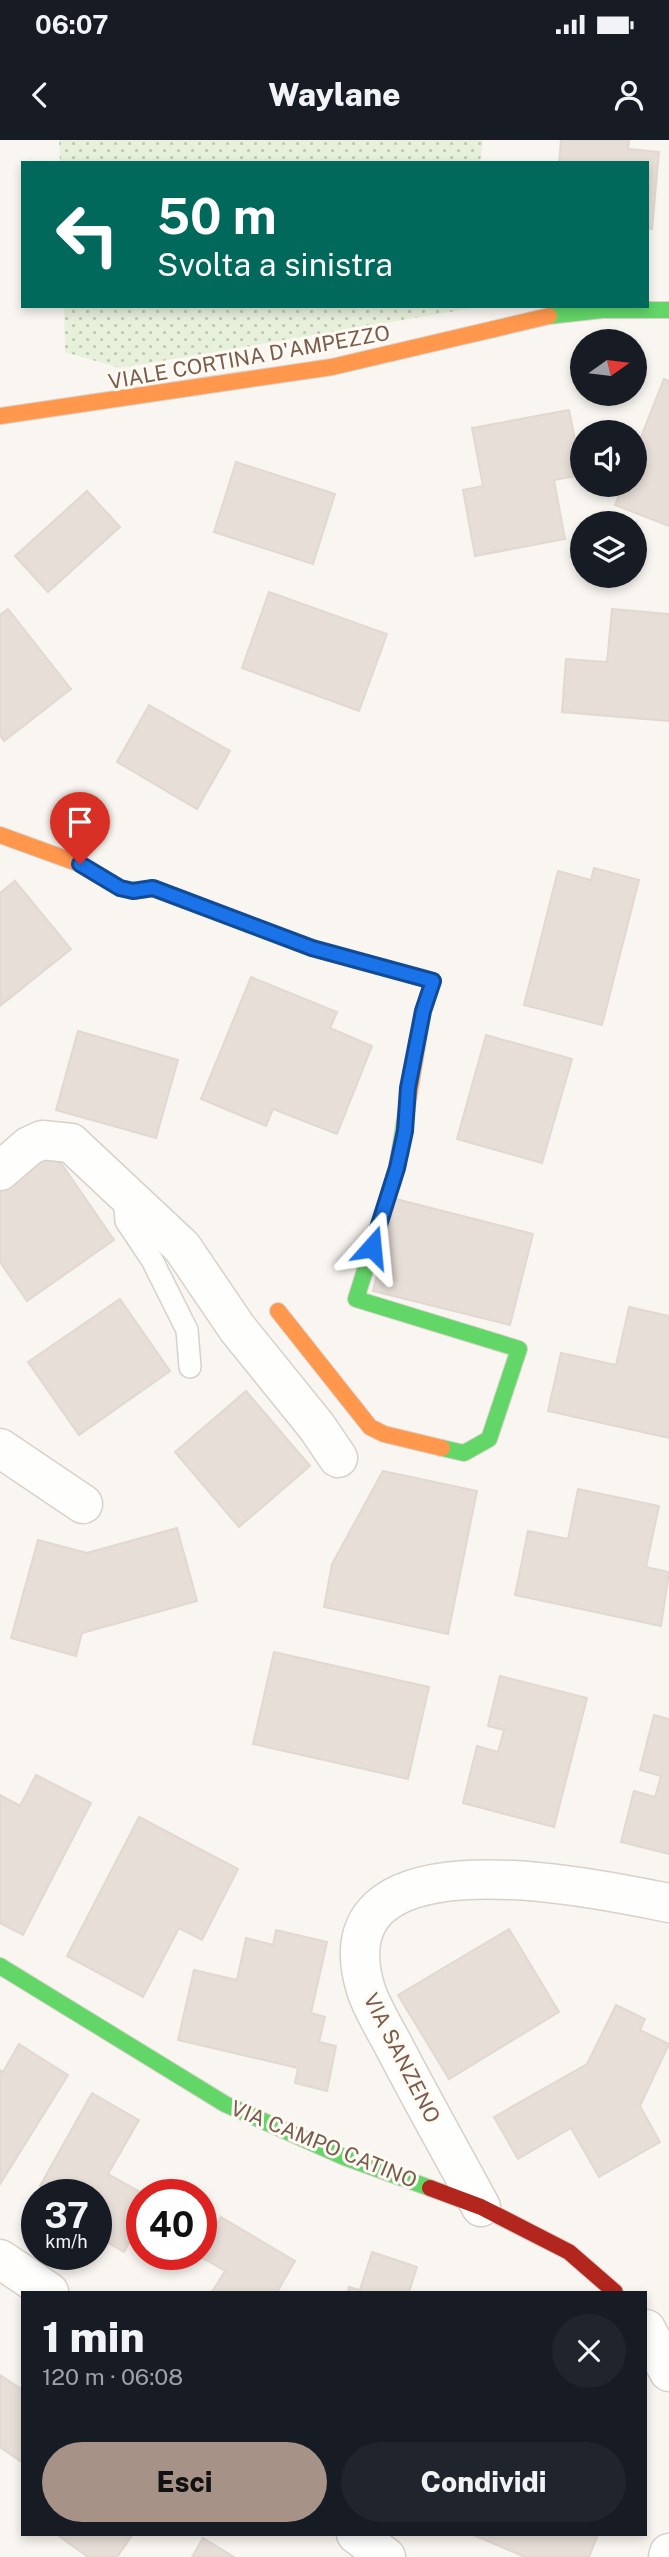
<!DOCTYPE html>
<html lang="it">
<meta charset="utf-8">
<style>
:root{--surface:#171b24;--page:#20242c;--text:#f1f3f6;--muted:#9ea1a6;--accent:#a69286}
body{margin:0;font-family:"Public Sans",sans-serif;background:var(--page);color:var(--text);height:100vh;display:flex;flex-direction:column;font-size:26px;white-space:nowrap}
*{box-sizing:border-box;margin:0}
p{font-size:23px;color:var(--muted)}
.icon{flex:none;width:38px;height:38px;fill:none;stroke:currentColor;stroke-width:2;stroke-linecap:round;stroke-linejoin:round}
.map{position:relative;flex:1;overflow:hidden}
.side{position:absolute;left:21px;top:2151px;width:626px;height:245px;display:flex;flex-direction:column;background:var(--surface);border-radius:0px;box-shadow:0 4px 10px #0003}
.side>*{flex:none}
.hud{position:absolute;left:21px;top:21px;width:628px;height:147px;border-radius:0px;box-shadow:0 4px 10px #0003;background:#00695c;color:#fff;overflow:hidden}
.needle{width:46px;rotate:76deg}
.controls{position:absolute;left:570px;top:189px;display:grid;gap:14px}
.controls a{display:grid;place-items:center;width:77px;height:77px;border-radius:50%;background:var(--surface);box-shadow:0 4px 10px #0003;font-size:35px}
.speed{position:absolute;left:21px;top:2039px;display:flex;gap:14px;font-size:35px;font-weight:700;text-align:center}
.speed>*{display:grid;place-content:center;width:91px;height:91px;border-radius:50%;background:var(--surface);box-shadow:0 4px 10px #0003;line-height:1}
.speed small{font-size:18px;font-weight:400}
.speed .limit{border:10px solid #d22;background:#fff;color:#111}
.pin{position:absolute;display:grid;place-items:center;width:60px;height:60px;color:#fff;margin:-72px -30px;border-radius:50% 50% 50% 0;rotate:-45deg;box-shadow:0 0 7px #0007}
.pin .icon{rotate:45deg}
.me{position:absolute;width:77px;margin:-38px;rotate:18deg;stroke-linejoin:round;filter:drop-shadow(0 0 5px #0008)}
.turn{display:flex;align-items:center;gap:24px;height:147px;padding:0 21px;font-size:32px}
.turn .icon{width:91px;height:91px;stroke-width:2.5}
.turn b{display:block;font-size:49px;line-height:60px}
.round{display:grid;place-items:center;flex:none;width:74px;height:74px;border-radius:37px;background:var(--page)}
.overview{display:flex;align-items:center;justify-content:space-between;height:119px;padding:0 21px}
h1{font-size:42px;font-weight:800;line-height:52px}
.button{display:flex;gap:14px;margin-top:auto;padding:14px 21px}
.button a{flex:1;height:80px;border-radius:42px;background:var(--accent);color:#111;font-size:28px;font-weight:800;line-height:80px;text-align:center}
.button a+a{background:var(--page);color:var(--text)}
.status{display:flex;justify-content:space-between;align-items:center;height:49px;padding:0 35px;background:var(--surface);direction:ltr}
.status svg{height:19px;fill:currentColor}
header{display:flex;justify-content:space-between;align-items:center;height:91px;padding:0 21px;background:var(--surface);font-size:32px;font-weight:800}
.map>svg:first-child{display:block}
</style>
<div class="status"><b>06:07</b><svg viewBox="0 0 49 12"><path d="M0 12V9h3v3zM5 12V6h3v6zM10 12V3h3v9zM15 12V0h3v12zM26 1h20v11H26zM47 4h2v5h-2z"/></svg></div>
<header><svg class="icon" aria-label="back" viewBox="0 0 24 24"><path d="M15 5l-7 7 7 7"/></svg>Waylane<svg class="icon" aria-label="person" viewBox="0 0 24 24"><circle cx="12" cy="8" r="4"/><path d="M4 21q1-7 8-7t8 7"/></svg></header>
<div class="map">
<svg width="669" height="2417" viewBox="0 0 669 2417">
<defs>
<pattern id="park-dots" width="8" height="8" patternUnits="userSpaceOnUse" patternTransform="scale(1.75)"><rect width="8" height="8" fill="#e7f0db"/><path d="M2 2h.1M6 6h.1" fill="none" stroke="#c0c6b4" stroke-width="1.8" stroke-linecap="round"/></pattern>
</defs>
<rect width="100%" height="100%" fill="#f9f5f0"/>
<g fill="url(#park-dots)">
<path d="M59,0h424l-3,23h-420z"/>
<path d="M64,166h421l-365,62 -55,-16z"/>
</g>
<g fill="#e6ded7" stroke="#e2d8d2" stroke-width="2">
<path d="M561,0h68l-1,9 31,3 -7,77 -4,-1v-65h-89z"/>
<path d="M664,239l5,2v145l-54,-21 8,-20h12v-33z"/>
<path d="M569,270l13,65 -28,5 11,59 -90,17 -12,-66 20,-4 -11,-58z"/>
<path d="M236,322l99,32 -22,70 -99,-32z"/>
<path d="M87,351l33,36 -72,65 -33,-36z"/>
<path d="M269,452l118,42 -28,77 -117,-43z"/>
<path d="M8,469l63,80 -67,52 -4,-6v-120z"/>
<path d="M612,469l57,5v107l-107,-9 4,-53 41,3z"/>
<path d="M149,565l81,46 -33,58 -80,-47z"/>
<path d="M594,728l45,12 -37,145 -78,-20 34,-134 33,9z"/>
<path d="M15,741l56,68 -71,57v-113z"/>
<path d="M251,837l86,35 -7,16 42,18 -35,88 -64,-25 -7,17 -65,-27z"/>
<path d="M78,891l100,29 -22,78 -100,-28z"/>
<path d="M486,895l86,24 -30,104 -85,-24z"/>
<path d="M54,1013l60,87 -87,61 -27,-39v-72z"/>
<path d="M396,1059l137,35 -23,91 -137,-34z"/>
<path d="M120,1159l50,72 -91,64 -51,-73z"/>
<path d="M629,1167l40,9v122l-121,-27 13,-58 55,12z"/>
<path d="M246,1251l64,75 -71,61 -64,-75z"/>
<path d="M383,1331l94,20 -29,143 -124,-27 8,-43z"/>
<path d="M578,1349l81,17 -13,61 23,5 -8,54 -146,-31 13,-64 40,8z"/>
<path d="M177,1388l20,73 -115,32 -6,23 -65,-18 27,-98 49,13z"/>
<path d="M274,1512l155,35 -21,92 -155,-35z"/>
<path d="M500,1536l87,22 -33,129 -91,-24 14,-57 21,6 6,-22 -16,-4z"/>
<path d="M654,1575l15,4v135l-48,-12 13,-51 21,6 6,-21 -21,-6z"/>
<path d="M36,1635l55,28 -68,132 -23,-12v-128l20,11z"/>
<path d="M139,1677l99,52 -36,71 -23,-12 -36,69 -76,-41z"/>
<path d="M509,1789l50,83 -110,67 -51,-84z"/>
<path d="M276,1790l51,12 -16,71 14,4 -6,25 17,4 -9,45 -32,-8 3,-15 -120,-28 16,-70 43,10 9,-42 27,7z"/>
<path d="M616,1865l29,14 -5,11 29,14 -29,62 20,36 -61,35 -28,-49 -53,31 -24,-42 93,-53z"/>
<path d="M19,1904l49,31 -68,109v-114l3,2z"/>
<path d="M92,1953l47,27 -31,54 36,20 -2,26 -18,32 -28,-16v-42h-44l-12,-8z"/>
<path d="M221,2077l74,44 -18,31h-65l13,-21 -26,-15z"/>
<path d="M372,2112l45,15 -8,25h-61l1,-5 11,3z"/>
<path d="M0,2235l23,15v73l-23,-16z"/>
<path d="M56,2394h77l-16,23h-29z"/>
<path d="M471,2394h127l-9,23h-64z"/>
<path d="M203,2398l31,19h-42z"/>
</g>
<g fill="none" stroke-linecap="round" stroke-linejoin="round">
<defs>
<path id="lane" d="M124,1055l2,26 26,39 35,70 3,37"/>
<g id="street">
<path d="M0,1031l29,-25 13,-6 29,3 111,104 55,81 80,99 21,31"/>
<path d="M0,1308l83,56"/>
<path d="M481,2067c-28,-52 -57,-103 -84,-155 -10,-20 -24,-41 -31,-62 -50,-163 227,-102 303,-87"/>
<path d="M0,2119l49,33"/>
<path d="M646,2189l23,43"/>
<path d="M356,2394l30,23"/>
<path d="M668,2417l1,-4"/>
</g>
<g id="fast">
<path d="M549,176l53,-6h67"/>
<path d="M407,967l-10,61 -41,131 163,50 -30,90 -25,14 -22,-5"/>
<path d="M0,1826l225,138 119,53 86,31"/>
</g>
<g id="slow">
<path d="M0,276l332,-49 217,-51"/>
<path d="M0,695l80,29 40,24 13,3 20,-3 159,60 121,33 -10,30 -16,96"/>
<path d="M278,1171l92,116 14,7 58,14"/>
</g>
<path id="jam" d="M430,2048l51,19 88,45 46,40"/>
</defs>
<use href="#lane" stroke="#d7d1cb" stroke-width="24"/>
<use href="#street" stroke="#d7d1cb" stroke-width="41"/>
<use href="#fast" stroke="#d9d2cb" stroke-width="18"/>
<use href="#slow" stroke="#d9d2cb" stroke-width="18"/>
<use href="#jam" stroke="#d9d2cb" stroke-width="18"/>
<use href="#lane" stroke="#fefefd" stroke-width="21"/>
<use href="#street" stroke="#fefefd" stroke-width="38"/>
<use href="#fast" stroke="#63d668" stroke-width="16"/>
<use href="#slow" stroke="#ff974d" stroke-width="16"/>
<use href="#jam" stroke="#b3261e" stroke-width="16"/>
</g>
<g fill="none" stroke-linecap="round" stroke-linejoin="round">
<defs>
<path id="route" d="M80,724l40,24 13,3 20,-3 159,60 121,33 -10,30 -15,77 -3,43 -8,37 -25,79"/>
</defs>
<use href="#route" stroke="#114b97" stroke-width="18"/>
<use href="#route" stroke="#1a73e8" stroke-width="12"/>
</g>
<g text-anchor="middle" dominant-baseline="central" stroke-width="6" stroke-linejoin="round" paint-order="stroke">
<g font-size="21" fill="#7a5c4d" stroke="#fffaf3">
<text transform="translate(249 217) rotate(-10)">VIALE CORTINA D'AMPEZZO</text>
<text transform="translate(402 1918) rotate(63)">VIA SANZENO</text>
<text transform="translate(324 2004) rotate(22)">VIA CAMPO CATINO</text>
</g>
</g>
</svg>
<div class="controls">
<a><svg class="needle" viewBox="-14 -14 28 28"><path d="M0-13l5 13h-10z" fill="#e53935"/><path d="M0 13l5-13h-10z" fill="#9ea1a6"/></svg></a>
<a><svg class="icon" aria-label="sound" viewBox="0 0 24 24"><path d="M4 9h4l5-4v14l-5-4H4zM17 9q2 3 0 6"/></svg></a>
<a><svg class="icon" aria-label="layers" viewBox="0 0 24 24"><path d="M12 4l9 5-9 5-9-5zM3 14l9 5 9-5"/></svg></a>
</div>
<div class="speed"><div>37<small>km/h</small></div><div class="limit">40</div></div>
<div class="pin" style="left:80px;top:724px;background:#d93025"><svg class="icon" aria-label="arrive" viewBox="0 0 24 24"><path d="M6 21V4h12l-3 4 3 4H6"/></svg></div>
<svg class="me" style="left:372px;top:1107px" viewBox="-20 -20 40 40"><path d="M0-17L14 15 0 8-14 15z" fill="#1a73e8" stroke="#fff" stroke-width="4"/></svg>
<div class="hud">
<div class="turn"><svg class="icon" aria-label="left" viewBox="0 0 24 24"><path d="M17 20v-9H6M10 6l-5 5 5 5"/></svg><div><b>50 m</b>Svolta a sinistra</div></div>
</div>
<section class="side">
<div class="overview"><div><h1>1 min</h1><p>120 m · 06:08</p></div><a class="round"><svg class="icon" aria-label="close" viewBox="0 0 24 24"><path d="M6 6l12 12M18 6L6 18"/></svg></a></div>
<div class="button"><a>Esci</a><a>Condividi</a></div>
</section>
</div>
